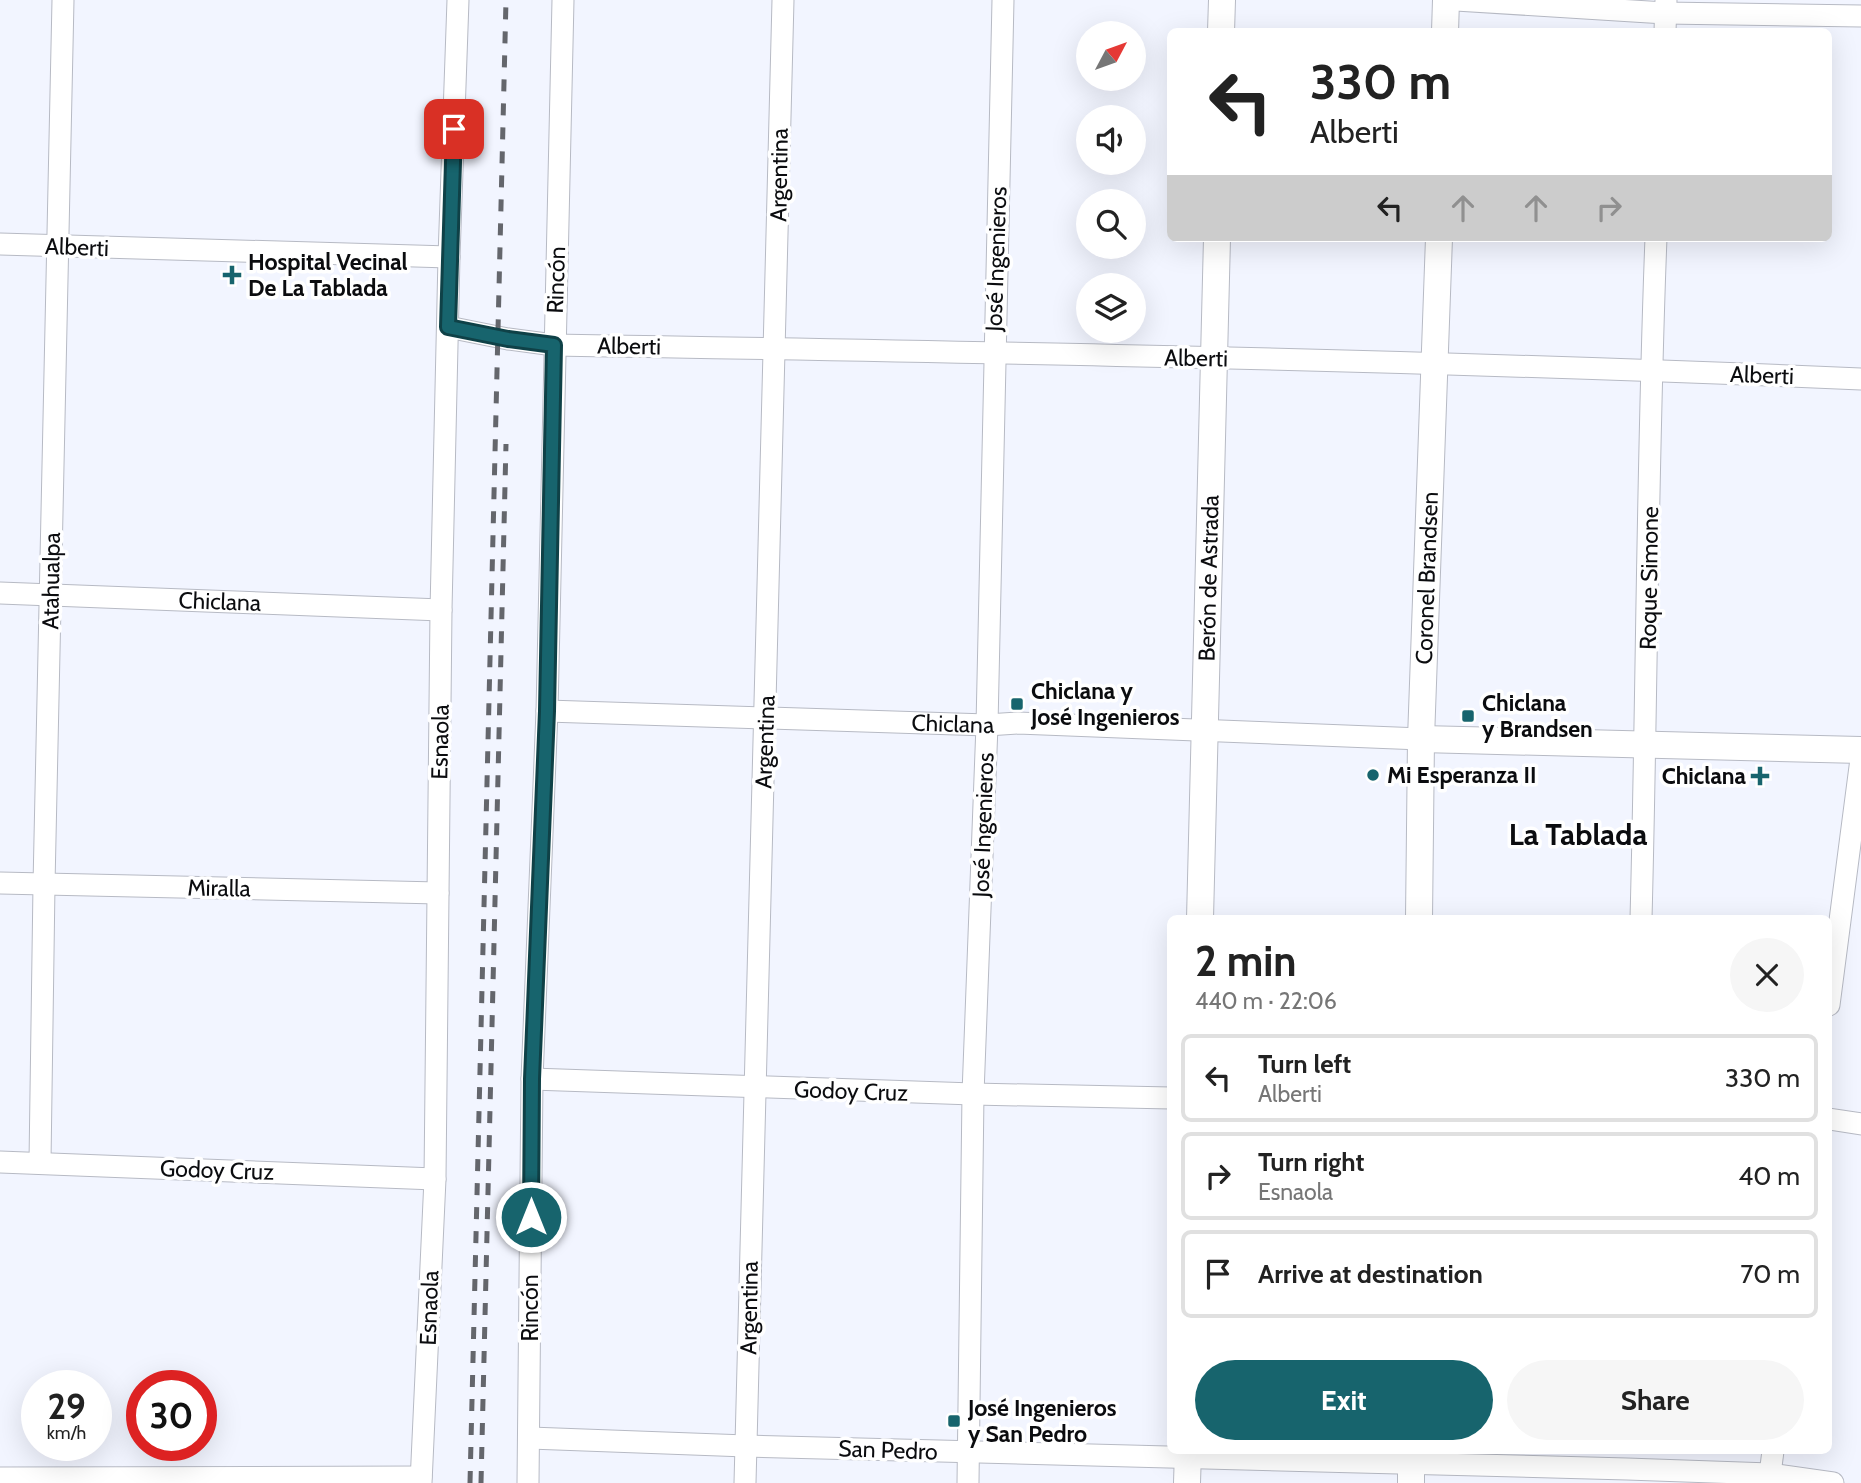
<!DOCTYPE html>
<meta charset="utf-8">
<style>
:root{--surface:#fff;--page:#f6f6f6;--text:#222;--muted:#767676;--line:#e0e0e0;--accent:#17646d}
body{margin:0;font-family:Cabin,sans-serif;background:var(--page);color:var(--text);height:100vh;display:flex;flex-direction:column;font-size:26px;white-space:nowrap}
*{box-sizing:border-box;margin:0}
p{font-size:23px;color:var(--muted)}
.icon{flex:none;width:38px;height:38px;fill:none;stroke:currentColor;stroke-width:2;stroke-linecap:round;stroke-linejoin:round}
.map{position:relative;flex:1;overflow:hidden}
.details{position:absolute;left:1167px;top:915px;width:665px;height:539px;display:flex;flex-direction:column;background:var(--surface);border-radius:10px;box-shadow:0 7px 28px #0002}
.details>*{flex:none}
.hud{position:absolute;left:1167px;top:28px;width:665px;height:214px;border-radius:10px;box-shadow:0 7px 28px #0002;background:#fff;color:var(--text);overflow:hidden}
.needle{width:46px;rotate:49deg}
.fabs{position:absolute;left:1076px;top:21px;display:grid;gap:14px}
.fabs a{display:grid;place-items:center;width:70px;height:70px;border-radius:50%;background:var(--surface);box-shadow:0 7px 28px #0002;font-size:35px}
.speed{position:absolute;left:21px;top:1370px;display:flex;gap:14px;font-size:35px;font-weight:700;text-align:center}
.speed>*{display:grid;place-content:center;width:91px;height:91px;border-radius:50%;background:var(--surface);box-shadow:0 7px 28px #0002;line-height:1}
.speed small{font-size:18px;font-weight:400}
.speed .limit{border:10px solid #d22;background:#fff;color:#111}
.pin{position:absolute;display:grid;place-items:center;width:60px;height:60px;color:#fff;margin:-30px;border-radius:14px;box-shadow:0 4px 10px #0006}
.me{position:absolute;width:77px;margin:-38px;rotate:0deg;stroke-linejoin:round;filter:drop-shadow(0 0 5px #0008)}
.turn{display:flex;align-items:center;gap:24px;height:147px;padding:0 28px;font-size:32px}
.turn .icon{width:91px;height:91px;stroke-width:2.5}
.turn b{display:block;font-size:49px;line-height:60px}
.lanes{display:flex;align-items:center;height:66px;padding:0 28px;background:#0003;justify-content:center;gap:35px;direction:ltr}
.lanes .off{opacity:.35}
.round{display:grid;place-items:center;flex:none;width:74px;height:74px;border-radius:37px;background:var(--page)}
.summary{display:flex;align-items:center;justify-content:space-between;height:119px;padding:0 28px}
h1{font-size:42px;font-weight:800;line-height:52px}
.action{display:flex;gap:14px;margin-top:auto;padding:14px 28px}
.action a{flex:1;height:80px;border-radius:42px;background:var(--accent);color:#fff;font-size:28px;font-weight:800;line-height:80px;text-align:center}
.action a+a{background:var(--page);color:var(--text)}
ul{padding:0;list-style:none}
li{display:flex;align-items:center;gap:21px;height:88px;margin:0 14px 10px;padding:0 14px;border:4px solid var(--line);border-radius:10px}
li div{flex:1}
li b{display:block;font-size:26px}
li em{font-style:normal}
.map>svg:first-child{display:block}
</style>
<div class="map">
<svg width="1861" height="1483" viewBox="0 0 1861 1483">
<rect width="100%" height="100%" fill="#f2f5ff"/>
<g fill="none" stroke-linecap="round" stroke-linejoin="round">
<defs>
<g id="minor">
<path d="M1456,0l209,13 196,3"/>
<path d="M1665,32l1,-32"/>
<path d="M0,244l449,13"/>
<path d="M448,327l60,12 46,6c436,7 872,15 1307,34"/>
<path id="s1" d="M0,593l441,17"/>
<path id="s2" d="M547,711l440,14 31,-2 403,16"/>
<path d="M0,883l438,10"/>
<path d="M1641,919c6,-227 6,-454 15,-681"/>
<path d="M1829,1005l32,-246"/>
<path d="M532,1079l441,15 198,4"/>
<path d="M1829,1119l32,5"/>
<path d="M0,1162l435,17"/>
<path d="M40,1162l4,-277 19,-885"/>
<path d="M530,1438l216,8 881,23 143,5 63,9"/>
<path d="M1770,1474l3,-23"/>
<path d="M0,1478l421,-1"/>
<path d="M421,1483l14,-304 6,-569 8,-353 9,-257"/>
<path d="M528,1483l4,-404 15,-368 16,-711"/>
<path d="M745,1483l38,-1483"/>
<path d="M968,1483l5,-389 14,-369 16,-725"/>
</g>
<g id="tertiary">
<path d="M1221,32l1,-32"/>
<path d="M1445,32l1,-32"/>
<path d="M1421,739l440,11"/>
<path id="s3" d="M1200,919l17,-681"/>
<path id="s4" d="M1419,919l2,-180 18,-501"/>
<path d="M1187,1483l1,-32"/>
<path d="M1411,1483v-32"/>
</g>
</defs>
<use href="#minor" stroke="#b7bac4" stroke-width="23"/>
<use href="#tertiary" stroke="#b7bac4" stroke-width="28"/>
<use href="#minor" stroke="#fff" stroke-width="21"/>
<use href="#tertiary" stroke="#fff" stroke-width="26"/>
<g stroke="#64666c" stroke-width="5" stroke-dasharray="12 12" stroke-linecap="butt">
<path d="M470,1483l36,-1483"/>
<path d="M481,1483l25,-1039"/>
</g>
</g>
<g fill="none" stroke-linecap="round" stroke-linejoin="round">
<defs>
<path id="route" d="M454,129l-6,198 60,12 46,6 -7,366 -15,368 -1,138"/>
</defs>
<use href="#route" stroke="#0f4147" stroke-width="18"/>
<use href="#route" stroke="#17646d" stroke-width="12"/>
</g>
<g fill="#17646d" stroke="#fff" stroke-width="2.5">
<path d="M228.5 264.5h7v7h7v7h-7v7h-7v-7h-7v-7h7z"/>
<rect x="1010" y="697" width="14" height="14" rx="3.5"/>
<rect x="1461" y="709" width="14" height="14" rx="3.5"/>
<circle cx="1373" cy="775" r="7"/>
<path d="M1756.5 765.5h7v7h7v7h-7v7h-7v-7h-7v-7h7z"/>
<rect x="947" y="1414" width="14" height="14" rx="3.5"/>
</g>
<g text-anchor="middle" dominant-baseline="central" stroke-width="7" stroke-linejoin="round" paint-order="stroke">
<g font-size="23" fill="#0b0c0f" stroke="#fff">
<text transform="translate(779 175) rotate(-89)">Argentina</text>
<text transform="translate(77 247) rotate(2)">Alberti</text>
<text transform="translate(996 259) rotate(-88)">José Ingenieros</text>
<text transform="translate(556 280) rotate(-88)">Rincón</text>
<text transform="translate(629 346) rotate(1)">Alberti</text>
<text transform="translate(1196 358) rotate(1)">Alberti</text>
<text transform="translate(1762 375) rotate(2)">Alberti</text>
<text stroke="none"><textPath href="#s3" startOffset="341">Berón de Astrada</textPath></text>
<text stroke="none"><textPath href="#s4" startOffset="341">Coronel Brandsen</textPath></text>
<text transform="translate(1649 578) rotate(-89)">Roque Simone</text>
<text transform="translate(51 581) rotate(-89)">Atahualpa</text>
<text stroke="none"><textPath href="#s1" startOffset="220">Chiclana</textPath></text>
<text stroke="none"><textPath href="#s2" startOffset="406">Chiclana</textPath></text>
<text transform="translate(440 742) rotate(-89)">Esnaola</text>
<text transform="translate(765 742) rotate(-88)">Argentina</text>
<text transform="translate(983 825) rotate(-88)">José Ingenieros</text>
<text transform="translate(219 888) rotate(1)">Miralla</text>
<text transform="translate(851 1091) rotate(2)">Godoy Cruz</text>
<text transform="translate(217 1170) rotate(2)">Godoy Cruz</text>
<text transform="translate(429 1308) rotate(-88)">Esnaola</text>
<text transform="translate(530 1308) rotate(-90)">Rincón</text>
<text transform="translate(749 1308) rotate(-89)">Argentina</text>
<text transform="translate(888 1450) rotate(2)">San Pedro</text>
</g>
<g font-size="23" font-weight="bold" fill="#0b0c0f" stroke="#fff" text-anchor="start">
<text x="248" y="262">Hospital Vecinal<tspan x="248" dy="26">De La Tablada</tspan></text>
<text x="1031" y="691">Chiclana y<tspan x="1031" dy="26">José Ingenieros</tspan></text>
<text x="1482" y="703">Chiclana<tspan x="1482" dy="26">y Brandsen</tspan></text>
<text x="1387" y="775">Mi Esperanza II</text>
<text x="1746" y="776" text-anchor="end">Chiclana</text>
<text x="968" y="1408">José Ingenieros<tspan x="968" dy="26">y San Pedro</tspan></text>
</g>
<g font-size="30" font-weight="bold" fill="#0b0c0f" stroke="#fff">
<text x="1578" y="834">La Tablada</text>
</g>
</g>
</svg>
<div class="fabs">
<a><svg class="needle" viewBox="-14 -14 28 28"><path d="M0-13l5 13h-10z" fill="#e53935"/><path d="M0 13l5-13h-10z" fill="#767676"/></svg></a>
<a><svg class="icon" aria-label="sound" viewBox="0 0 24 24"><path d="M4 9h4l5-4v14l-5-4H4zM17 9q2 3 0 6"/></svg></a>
<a><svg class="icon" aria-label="search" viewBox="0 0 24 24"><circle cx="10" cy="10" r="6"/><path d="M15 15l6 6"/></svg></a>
<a><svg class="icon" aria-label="layers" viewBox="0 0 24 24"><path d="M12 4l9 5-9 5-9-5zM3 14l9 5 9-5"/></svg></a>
</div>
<div class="speed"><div>29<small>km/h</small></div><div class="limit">30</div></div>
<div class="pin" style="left:454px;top:129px;background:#d93025"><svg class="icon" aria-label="arrive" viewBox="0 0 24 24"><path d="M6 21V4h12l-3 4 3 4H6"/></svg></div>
<svg class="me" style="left:531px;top:1217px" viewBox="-20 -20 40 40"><circle r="17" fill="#17646d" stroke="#fff" stroke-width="3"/><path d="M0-11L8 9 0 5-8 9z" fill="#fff"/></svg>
<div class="hud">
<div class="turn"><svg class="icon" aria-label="left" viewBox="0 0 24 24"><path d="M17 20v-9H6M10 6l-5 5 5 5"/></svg><div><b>330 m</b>Alberti</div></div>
<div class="lanes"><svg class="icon" aria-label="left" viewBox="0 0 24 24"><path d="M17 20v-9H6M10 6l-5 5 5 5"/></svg><svg class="icon off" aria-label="ahead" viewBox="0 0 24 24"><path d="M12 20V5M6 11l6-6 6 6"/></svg><svg class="icon off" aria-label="ahead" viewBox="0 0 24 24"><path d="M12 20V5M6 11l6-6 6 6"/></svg><svg class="icon off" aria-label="right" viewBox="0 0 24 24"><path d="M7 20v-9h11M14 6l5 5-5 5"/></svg></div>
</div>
<section class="details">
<div class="summary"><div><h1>2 min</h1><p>440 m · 22:06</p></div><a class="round"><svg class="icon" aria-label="close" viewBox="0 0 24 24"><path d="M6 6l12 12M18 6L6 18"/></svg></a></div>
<ul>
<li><svg class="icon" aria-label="left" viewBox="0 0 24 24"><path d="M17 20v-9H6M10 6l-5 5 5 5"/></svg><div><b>Turn left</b><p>Alberti</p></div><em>330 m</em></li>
<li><svg class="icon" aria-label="right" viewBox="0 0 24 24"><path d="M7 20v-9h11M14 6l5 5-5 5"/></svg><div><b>Turn right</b><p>Esnaola</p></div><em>40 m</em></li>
<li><svg class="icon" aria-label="arrive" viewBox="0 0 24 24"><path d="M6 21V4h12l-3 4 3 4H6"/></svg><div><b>Arrive at destination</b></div><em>70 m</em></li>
</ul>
<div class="action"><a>Exit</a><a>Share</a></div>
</section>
</div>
